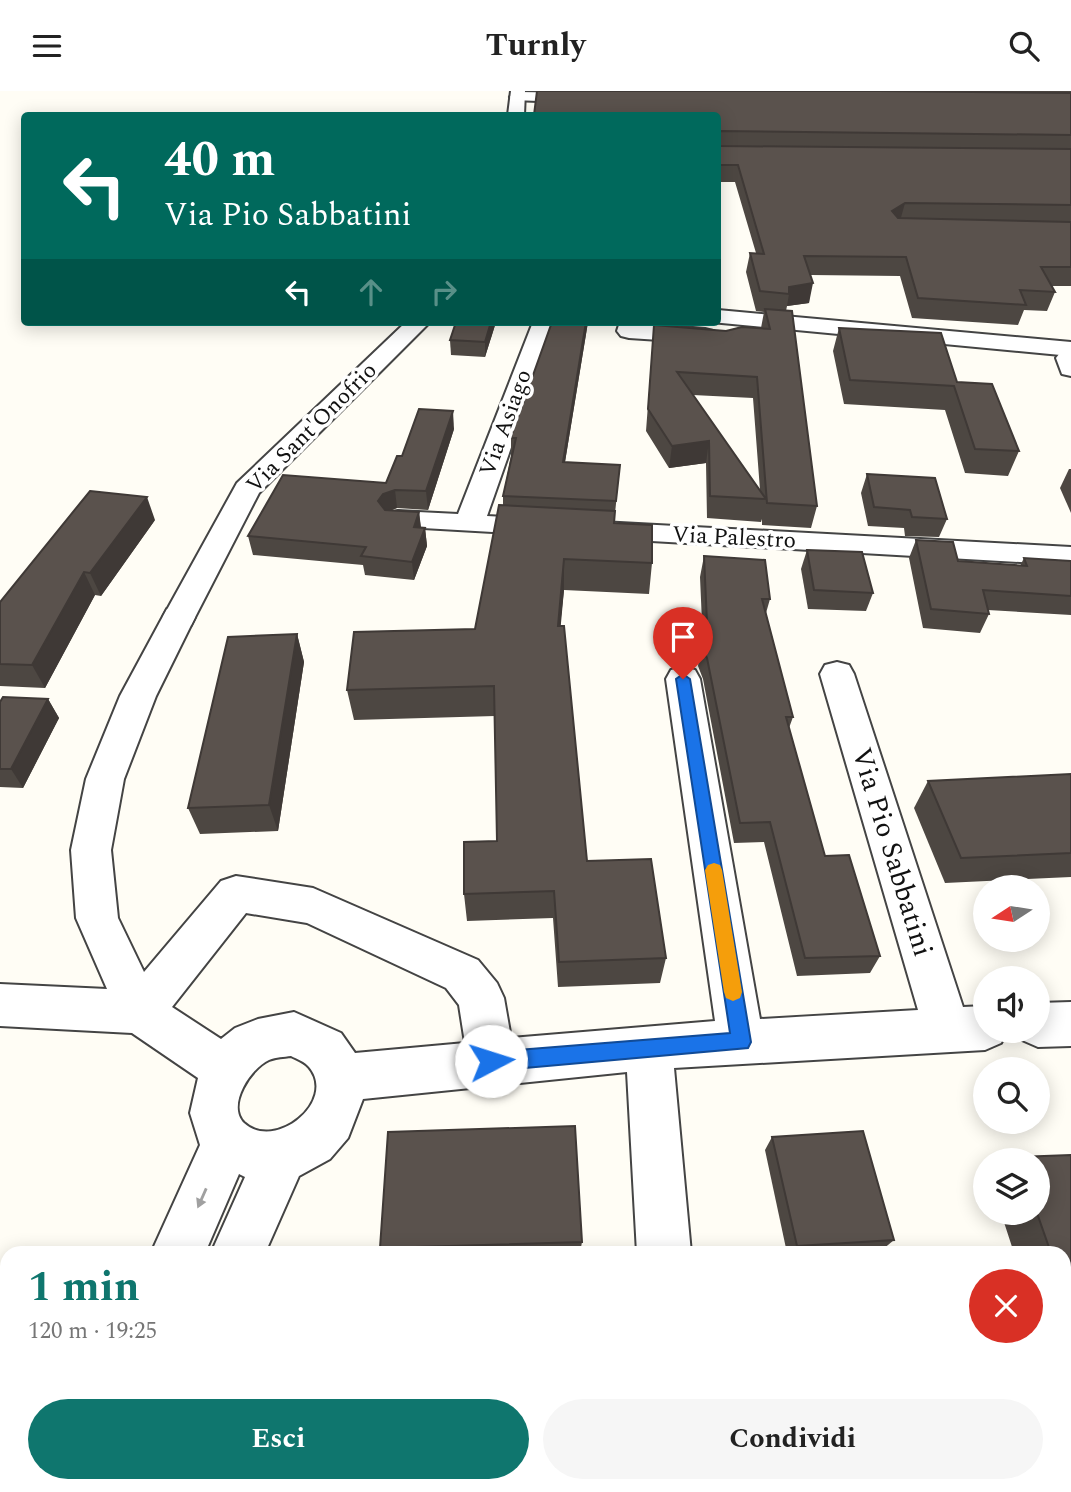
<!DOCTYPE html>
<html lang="it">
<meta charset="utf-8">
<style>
:root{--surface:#fff;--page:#f6f6f6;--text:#222;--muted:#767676;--accent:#0f766e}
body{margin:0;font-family:Spectral,serif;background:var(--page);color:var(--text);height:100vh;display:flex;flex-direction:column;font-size:26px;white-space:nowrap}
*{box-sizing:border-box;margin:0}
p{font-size:23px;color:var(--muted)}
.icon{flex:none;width:38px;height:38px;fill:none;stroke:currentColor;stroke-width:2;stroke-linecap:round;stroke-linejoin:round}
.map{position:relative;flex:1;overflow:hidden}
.details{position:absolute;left:0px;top:1155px;width:1071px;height:247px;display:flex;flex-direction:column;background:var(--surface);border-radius:21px 21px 0 0;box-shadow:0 4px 18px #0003}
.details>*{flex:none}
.top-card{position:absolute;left:21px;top:21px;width:700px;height:214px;border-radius:7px;box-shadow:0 4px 18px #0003;background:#00695c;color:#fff;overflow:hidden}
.needle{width:46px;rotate:258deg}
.controls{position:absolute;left:973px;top:784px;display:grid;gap:14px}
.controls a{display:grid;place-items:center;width:77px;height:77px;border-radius:50%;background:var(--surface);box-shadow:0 4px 18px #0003;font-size:35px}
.pin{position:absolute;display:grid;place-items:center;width:60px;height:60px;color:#fff;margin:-72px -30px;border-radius:50% 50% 50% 0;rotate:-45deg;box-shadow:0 0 7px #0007}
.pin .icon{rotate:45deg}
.me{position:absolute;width:77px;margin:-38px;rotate:85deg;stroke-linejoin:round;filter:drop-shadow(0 0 5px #0008)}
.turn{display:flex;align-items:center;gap:24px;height:147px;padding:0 28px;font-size:32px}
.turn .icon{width:91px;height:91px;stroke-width:2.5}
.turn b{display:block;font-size:49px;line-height:60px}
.lanes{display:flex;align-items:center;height:66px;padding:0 28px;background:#0003;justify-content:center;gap:35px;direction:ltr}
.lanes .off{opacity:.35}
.round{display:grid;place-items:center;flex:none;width:74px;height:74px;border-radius:37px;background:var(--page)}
.head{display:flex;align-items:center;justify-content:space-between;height:119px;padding:0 28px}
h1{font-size:42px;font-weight:700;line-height:52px;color:var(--accent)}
.action{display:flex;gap:14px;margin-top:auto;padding:14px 28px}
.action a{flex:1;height:80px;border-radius:42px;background:var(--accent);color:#fff;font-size:28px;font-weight:700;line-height:80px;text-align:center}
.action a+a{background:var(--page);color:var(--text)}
header{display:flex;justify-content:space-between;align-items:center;height:91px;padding:0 28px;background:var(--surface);font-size:32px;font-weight:700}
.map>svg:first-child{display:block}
</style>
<header><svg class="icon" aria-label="menu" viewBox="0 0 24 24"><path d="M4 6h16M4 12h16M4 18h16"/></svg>Turnly<svg class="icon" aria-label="search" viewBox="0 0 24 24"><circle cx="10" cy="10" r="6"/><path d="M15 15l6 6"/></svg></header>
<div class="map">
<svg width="1071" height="1401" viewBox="0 0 1071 1401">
<rect width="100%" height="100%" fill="#fffdf5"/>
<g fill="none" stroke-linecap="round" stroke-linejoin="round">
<defs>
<g id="minor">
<path d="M518,1l71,1 8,5 -8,5 -76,-3 -3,-3 3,-3z"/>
<path d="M533,231h22l-68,194 584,31v18l-683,-39 -5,-6 5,-6 10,-3 60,3z"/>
<path d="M620,231l85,7 8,2 4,5 -4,5 -8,2 -76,-5 -8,-2 -4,-5z"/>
<path d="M1071,256v29l-9,-2 -6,-16 7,-9z"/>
<path d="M179,515l12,3 4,8 -39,79 -32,83 -13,71 7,68 26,54 77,-91 15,-5 77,12 165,72 19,23 7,15 7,40 204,-17 -49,-342 5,-9 12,-3 12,3 5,9 60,340 158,-9 -98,-336 5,-9 12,-3 12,3 5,9 109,333 22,-1v25h22l-6,12 -16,7 -311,18 17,185h-54l-10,-181 -264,27 -15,39 -18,21 -31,17 -34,77h-54l34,-76 -6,-3 -34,79h-54l49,-108 -10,-32 8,-35 -66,-45 -132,-7v-42l107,5 -31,-71 -5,-68 15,-71 34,-83 47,-87zM246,822l61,10 139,65 13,17 6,38 -110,10 -14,-20 -47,-21 -36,7 -23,9 -14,11 -49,-32zM291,965c6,3 14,6 18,11 29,34 -34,85 -65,56 -18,-18 7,-55 25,-63 7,-3 15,-3 22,-4z"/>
<path d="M1071,911v44l-33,1 -16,-7 -5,-9h21v-28z"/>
<path d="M46,1395h62l-3,6h-62z"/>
<path d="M108,1395h62l-2,6h-62z"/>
<rect x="651" y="1395" width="62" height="6"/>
</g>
<g id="tertiary">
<path d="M511,0h14l-1,24h-16z"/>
<path d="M718,219l353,32v14l-360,-34h7z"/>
<path d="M406,231h24l-171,171 -68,132 -12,3 -12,-3 -4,-8 74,-134z"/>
</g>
</defs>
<use href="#minor" stroke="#444" stroke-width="4"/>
<use href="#tertiary" stroke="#444" stroke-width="4"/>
<use href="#minor" fill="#fff" fill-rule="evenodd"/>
<use href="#tertiary" fill="#fff" fill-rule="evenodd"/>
</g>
<g fill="#4d4742" fill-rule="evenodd">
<path d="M537,0h534v195h-19l3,6 -8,19 -23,-1 -6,15 -106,-7 -12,-42 -89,-1 -2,28 -22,3 -1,5 31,195 -6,22 -49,-3v-6l-1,3 -54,-4 -1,-55 -37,5 -23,-37 8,-106 72,6 35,-3 3,-16 -8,-1 -10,-39 4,-19h6l-21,-71h-17v-67zM693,304l60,3 7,92z"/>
<path d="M496,231l-11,35 -34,-2 -1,-15z"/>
<path d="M552,231h36l-23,140 55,3 -6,58 38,40 -3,31 -85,-4 -4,36 27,235 79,97 -6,25 -102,4 -5,-69 -86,3 -3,-27 33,-53 -2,-125 -141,4 -7,-30 128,-61 28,-124v-9l8,-40v-18z"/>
<path d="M839,237l118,54 62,69 -11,25 -43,-3 -20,-63 -101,-6 -11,-53z"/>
<path d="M454,338l-26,81 -31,-2 -5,2 27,2 2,15 4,1 2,18 -13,34 -49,-5 -2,-10 -110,-10 -5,-19 138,-53 16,-27z"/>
<path d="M1069,378h2v44l-11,-25z"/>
<path d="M867,383l80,45 -8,18 -34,-1 -1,-8 -36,-2 -7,-33z"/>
<path d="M155,429l-54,76 -6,-1 -50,93 -45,-2v-84z"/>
<path d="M916,449l42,21 62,5 4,-8 47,3v54l-83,-5 1,4 -9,19 -57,-5 -14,-70z"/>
<path d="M807,459l66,43 -7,18 -58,-2 -7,-40z"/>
<path d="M704,465l66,43 -4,14 27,104 -4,11 36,128 55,100 -10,17 -73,3 -33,-134 -30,1 -31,-164 -5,-13 3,-21h2l-3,-68z"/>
<path d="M297,543l7,28 -26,169 -78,3 -12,-26z"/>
<path d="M48,608l11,19 -36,70 -23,-1v-85z"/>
<path d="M1071,683v103l-126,6 -31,-75 14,-27z"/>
<path d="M772,1046l122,103 -12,10 -48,3h-47l-22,-103z"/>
<path d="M1071,1064v124h-7v-26h-50l-13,-40h37v-53h-24l4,-3z"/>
<path d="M582,1151l-2,11h-198l-2,-5z"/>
<path d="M786,1395h161l1,6h-161z"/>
</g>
<g fill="#3f3936">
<path d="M905,112l-5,18 -8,-10z"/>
<path d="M813,192l-4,20 -22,3 2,-12v-7z"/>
<path d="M491,231h5l-11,35v-15z"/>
<path d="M586,231h2l-26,158 1,-18z"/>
<path d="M453,320l1,18 -26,81 -2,-19z"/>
<path d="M709,350l-3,22 -37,5 3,-22z"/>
<path d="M395,399l2,18 -11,4 -8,-11 5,-7z"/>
<path d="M147,406l8,23 -54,76 -11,-23z"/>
<path d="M419,421l2,19 -7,-4z"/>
<path d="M425,437l2,18 -13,34 -2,-18z"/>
<path d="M564,468v31l-6,66v-30z"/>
<path d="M84,481l11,23 -50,93 -13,-23z"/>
<path d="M297,543l7,28 -26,169 -9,-26z"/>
<path d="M48,608l11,19 -36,70 -12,-19z"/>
<path d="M294,1395h13v6h-14z"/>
</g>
<g fill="#5a524d" stroke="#3f3936" stroke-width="2">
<path d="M537,0h343l191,2v42l-351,-4 -2,12 2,3 351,3v56l-166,-2 -13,8 6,7 173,4v45h-30l14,25 -35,-2 6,15 -108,-7 -12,-41 -102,-1 9,27 -24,4v7l-29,-3 -10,-38 14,1 -26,-89h-20v-50h-184z"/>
<path d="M765,218l27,2 25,195 -50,-3 -10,-126 -80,-5 89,127 -56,-3 -1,-55 -37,5 -24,-37 6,-84 72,6 16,-4 28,2z"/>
<path d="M456,231h35l-6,20 -35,-2z"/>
<path d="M552,231h34l-23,140 57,3 -4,36 -113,-5 13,-58h-5l1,-4z"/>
<path d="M839,237l102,5 16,49 35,2 27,67 -44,-2 -21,-63 -104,-6z"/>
<path d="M419,318l34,2 -27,80 -31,-1 -12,4 -5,7 7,9 34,2 -5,15 11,1 -13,34 -51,-6 5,-9 -118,-11 35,-61 103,8 11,-27h5z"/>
<path d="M867,383l68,4 12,41 -35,-2 -2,-7 -36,-3z"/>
<path d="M90,400l57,6 -57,76 -6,-1 -52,93 -32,-1v-62z"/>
<path d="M499,414l116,6 -1,12 38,2v38l-88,-4 -6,67h6l23,235 64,-2 15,99 -107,4 -5,-71 -90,3v-52l33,-1 -3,-155 -147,4 7,-58 121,-3z"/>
<path d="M916,449l37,2 5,19 69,5 -3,-8 47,3v35l-88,-6 6,24 -58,-5z"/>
<path d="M807,459l55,2 11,41 -59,-3z"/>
<path d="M704,465l61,4 5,39h-8l31,118h-7l39,139 24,-1 31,101 -75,2 -35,-136 -30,1 -33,-165 -6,-13h7z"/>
<path d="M297,543l-28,171 -81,3 40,-171z"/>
<path d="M3,606l45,2 -37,70h-11v-67z"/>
<path d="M1071,683v79l-110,5 -33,-77z"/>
<path d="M575,1035l7,116 -202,6 8,-116z"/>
<path d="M863,1040l31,109 -97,6 -25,-109z"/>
<path d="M1071,1064v108h-7v-10h-13l-14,-40 1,-53h-19l-1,-3z"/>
<path d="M188,1395h106l-1,6h-106z"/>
<path d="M801,1395h146l1,6h-146z"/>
</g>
<defs><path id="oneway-solid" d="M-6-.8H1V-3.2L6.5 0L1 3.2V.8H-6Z" transform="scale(1.75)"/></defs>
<use fill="#a0a0a0" href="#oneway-solid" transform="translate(202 1107) rotate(114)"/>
<path fill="#1a73e8" stroke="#114b97" stroke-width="2" d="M683,583l7,5 61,363 -3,6 -257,23 -7,-3 -3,-7 3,-6 7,-3 239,-19 -54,-354z"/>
<path fill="#f59e0b" d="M714,772l6,2 2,5 20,122 -2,6 -7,3 -7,-3 -2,-6 -19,-122 3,-5z"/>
<g text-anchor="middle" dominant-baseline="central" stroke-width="7" stroke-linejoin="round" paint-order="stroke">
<g font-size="23" fill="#111" stroke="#fff">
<text transform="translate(506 332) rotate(-70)">Via Asiago</text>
<text transform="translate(312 337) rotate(-45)">Via Sant'Onofrio</text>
<text transform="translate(734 447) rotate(3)">Via Palestro</text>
</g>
<g font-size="28" fill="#111" stroke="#fff">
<text transform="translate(892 761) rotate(73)">Via Pio Sabbatini</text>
</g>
</g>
</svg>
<div class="controls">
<a><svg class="needle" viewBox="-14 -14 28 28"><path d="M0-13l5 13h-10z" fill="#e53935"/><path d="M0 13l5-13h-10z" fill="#767676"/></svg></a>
<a><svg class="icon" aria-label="sound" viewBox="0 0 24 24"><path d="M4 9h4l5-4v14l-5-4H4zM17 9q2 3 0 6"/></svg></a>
<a><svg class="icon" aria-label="search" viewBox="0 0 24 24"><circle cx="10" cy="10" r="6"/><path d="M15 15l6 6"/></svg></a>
<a><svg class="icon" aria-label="layers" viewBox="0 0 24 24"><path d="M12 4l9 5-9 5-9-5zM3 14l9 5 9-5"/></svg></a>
</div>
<div class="pin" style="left:683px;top:588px;background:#d93025"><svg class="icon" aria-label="arrive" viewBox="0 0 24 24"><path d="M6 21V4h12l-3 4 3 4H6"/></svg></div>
<svg class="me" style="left:491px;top:970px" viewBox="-20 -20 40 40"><circle r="19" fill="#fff"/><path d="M0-13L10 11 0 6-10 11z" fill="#1a73e8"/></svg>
<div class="top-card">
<div class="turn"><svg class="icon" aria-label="left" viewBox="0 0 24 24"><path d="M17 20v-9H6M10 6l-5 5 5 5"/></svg><div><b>40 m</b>Via Pio Sabbatini</div></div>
<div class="lanes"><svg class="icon" aria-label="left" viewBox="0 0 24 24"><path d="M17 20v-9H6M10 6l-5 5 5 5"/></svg><svg class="icon off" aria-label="ahead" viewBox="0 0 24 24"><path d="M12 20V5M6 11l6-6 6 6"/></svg><svg class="icon off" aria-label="right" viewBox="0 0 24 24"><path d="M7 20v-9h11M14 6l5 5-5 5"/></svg></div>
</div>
<section class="details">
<div class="head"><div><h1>1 min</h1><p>120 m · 19:25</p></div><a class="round" style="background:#d93025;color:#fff"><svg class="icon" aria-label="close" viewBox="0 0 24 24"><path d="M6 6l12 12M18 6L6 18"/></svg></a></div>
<div class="action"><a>Esci</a><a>Condividi</a></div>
</section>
</div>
